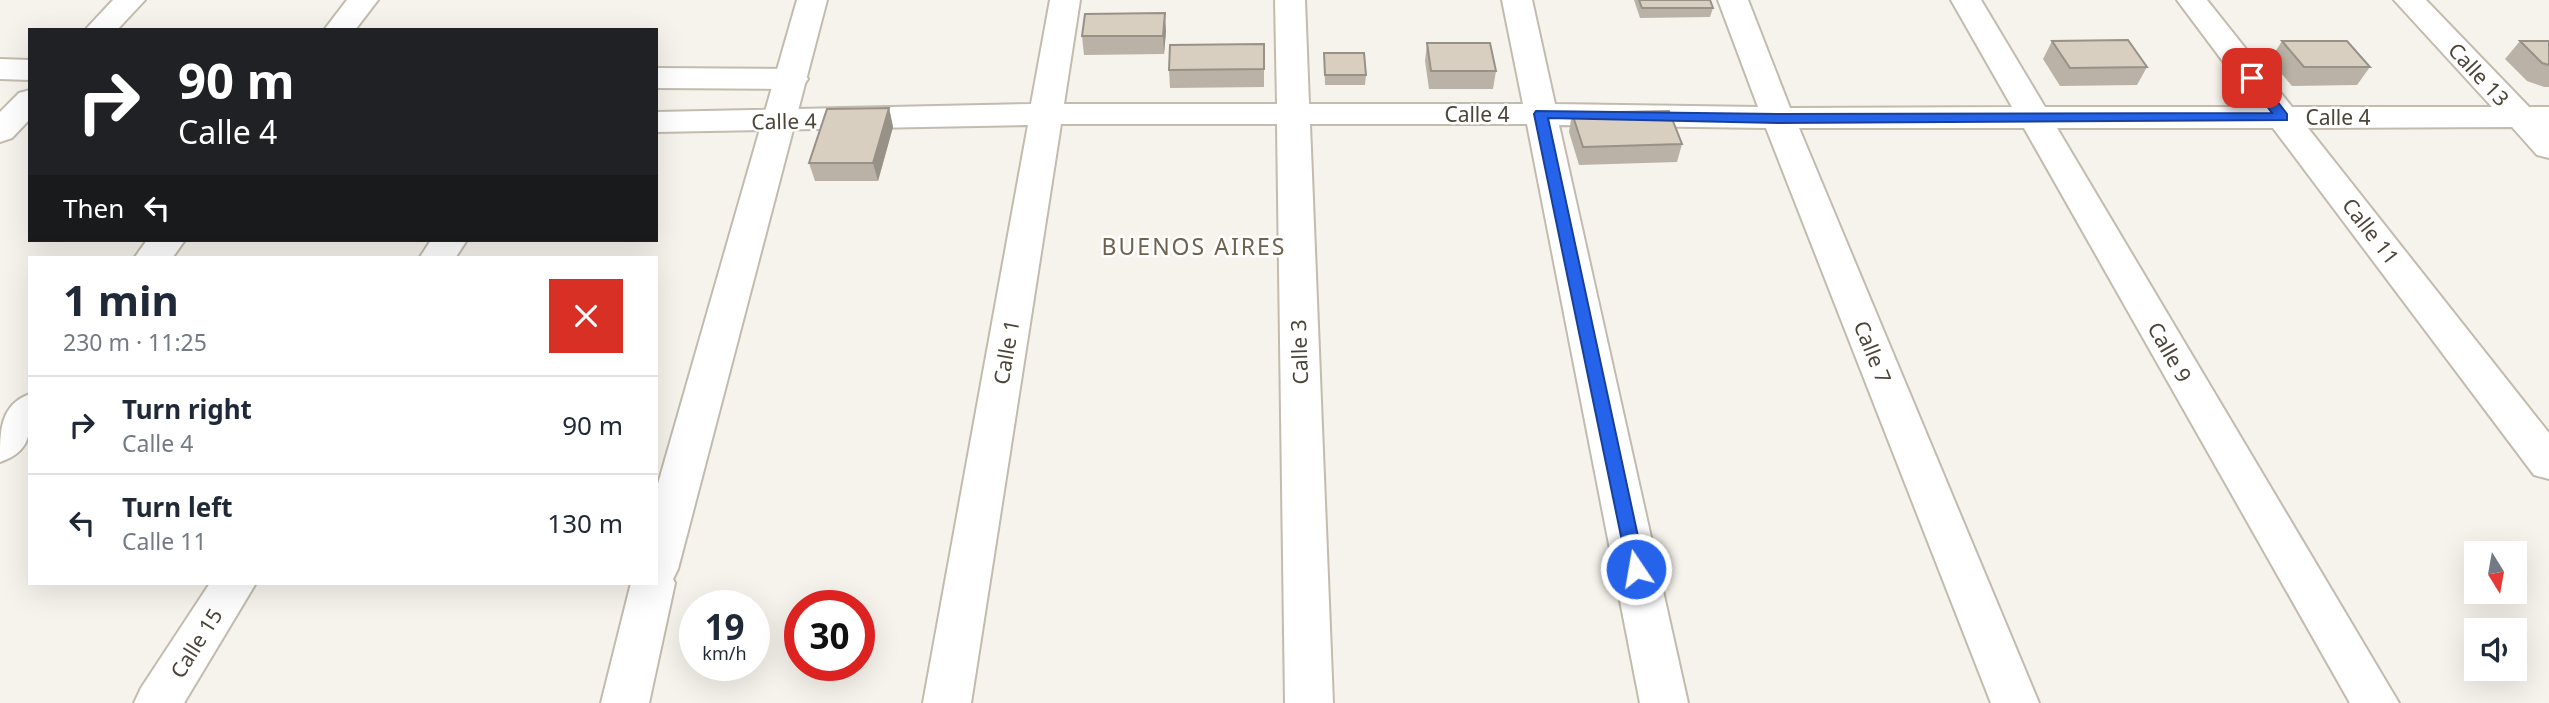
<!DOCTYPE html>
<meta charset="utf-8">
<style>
:root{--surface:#fff;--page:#f6f6f7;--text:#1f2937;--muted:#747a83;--line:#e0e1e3}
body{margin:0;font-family:"Noto Sans",sans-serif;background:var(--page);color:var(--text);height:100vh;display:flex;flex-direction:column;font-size:26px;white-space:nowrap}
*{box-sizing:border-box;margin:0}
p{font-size:23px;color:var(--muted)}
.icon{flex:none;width:38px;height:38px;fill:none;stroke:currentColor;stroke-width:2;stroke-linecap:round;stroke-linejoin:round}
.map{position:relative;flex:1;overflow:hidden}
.details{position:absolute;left:28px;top:256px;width:630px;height:329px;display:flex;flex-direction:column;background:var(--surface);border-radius:0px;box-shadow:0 7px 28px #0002}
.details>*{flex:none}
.guide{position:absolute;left:28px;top:28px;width:630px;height:214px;border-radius:0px;box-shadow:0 7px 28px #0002;background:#202124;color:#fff;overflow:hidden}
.needle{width:46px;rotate:169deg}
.controls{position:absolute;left:2464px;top:541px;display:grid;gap:14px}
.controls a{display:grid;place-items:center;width:63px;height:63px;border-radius:0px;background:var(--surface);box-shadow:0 7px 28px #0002;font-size:35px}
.speed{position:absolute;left:679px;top:590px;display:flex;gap:14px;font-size:35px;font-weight:700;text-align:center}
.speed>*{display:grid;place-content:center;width:91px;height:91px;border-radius:50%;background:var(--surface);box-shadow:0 7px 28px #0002;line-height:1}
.speed small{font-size:18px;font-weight:400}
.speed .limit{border:10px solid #d22;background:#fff;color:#111}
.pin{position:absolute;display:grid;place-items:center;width:60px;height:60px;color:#fff;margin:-30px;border-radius:14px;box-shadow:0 4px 10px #0006}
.me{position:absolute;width:77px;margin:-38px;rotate:348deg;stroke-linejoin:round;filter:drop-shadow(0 0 5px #0008)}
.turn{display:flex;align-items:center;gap:24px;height:147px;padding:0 35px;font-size:32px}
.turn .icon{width:91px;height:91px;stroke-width:2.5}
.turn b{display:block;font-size:49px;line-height:60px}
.then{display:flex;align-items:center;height:66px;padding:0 35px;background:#0003;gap:14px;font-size:26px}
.round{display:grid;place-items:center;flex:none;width:74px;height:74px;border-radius:0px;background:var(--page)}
.summary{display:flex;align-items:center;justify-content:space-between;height:119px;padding:0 35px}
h1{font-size:42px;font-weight:700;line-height:52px}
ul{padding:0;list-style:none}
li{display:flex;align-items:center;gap:21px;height:98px;padding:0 35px;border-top:2px solid var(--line)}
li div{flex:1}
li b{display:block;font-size:26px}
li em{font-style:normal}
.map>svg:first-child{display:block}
</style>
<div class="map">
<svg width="2549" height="703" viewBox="0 0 2549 703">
<rect width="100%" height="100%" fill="#f6f3ec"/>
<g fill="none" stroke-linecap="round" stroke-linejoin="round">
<defs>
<g id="minor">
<path d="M113,0h32l-28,30h-32z"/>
<path d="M347,0h31l-23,30h-31z"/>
<path d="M1050,0h30l-16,104h213l-2,-104h30l4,104h214l-21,-104h30l23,104 203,3 -40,-107h30l42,108 222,-1 -61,-107h30l64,107h212l-80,-107h30l85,107h200l-98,-107h32l103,107h20v51l-12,-3 -25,-28 -204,1 241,305v46l-15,-4 -261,-347h-216l342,575h-49l-326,-575h-225l240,575h-48l-225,-575 -207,-3 129,578h-48l-113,-579h-217l23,579h-48l-8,-579h-216l-90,579h-48l105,-578 -372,7v-20l375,-8z"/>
<path d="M0,59l30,1v20l-30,-1z"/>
<path d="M656,68l136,1 11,3 5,7 -5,7 -11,3 -136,-1z"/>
<path d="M30,90v29l-18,19 -12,4v-30l19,-19z"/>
<path d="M147,240h38l-12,17h-38z"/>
<path d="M431,240h36l-11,17h-36z"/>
<path d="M30,394c0,31 6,56 -30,68 0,-32 0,-57 30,-68z"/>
<path d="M210,583h46l-72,120h-50l7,-15z"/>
</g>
<path id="tertiary" d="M797,0h30l-149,569 -5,10 2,4 -26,120h-48l30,-120h25v-92z"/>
</defs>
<use href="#minor" stroke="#c2bbae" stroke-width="4"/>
<use href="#tertiary" stroke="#c2bbae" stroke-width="4"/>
<use href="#minor" fill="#fff" fill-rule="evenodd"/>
<use href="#tertiary" fill="#fff" fill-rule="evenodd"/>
</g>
<g fill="#bab2a6">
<path d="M1634,0h76l3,8 -3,9 -70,1z"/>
<path d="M1166,31l-2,23 -80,1 -2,-19z"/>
<path d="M2052,41l95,26 -10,18 -77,1 -17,-27z"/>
<path d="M2282,41l88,26 -13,18 -65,1 -22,-26z"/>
<path d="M2520,41h29v46h-5l-17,-6 -22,-22z"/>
<path d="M1427,43l69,28 -3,18h-64l-4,-28z"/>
<path d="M1264,44v43l-94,1 -1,-18z"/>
<path d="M1324,53l42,22 -1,10h-40z"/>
<path d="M889,108l4,19 -15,54h-63l-6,-18z"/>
<path d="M1572,113l110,31 -5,18 -98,3 -10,-33z"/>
</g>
<g fill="#979187">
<path d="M1165,13l1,18 -2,23 -1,-18z"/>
<path d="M889,108l4,19 -15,54 -5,-18z"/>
</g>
<g fill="#d8cfc1" stroke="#979187" stroke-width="2">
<path d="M1639,0h71l3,8h-71z"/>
<path d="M1165,13l-2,23h-81l3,-22z"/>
<path d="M2128,40l19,27 -77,1 -18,-27z"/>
<path d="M2282,41h65l23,26h-66z"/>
<path d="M2520,41h29v24l-7,-2z"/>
<path d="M1427,43h63l6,28h-65z"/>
<path d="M1264,44v25l-95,1 1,-25z"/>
<path d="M1324,53h40l2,22h-41z"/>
<path d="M889,108l-16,55h-64l18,-54z"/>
<path d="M1669,111l13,33 -99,3 -11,-34z"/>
</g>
<path fill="#2563eb" stroke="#184099" stroke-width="2" d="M2252,74l5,1 30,39v6l-509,3 -230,-5 97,451 -3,6 -6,2 -7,-2 -95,-461 2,-3 242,3 494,-1 -26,-35z"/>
<g text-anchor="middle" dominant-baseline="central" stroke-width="5" stroke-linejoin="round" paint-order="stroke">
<g font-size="21" fill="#4b4439" stroke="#fff">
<text transform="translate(2479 74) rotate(47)">Calle 13</text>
<text x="1477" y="114">Calle 4</text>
<text x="2338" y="117">Calle 4</text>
<text transform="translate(784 121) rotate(-1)">Calle 4</text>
<text transform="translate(2371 231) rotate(52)">Calle 11</text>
<text transform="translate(1006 352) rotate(-80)">Calle 1</text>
<text transform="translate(1299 352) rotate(-92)">Calle 3</text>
<text transform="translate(1873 352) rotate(68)">Calle 7</text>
<text transform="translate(2170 352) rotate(60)">Calle 9</text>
<text transform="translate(196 643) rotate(-58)">Calle 15</text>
</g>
<g font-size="23" letter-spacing="2" fill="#6e6250" stroke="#fff">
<text x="1194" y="246">BUENOS AIRES</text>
</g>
</g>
</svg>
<div class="controls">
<a><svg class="needle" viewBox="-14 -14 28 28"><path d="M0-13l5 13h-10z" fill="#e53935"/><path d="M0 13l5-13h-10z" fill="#747a83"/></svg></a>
<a><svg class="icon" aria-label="sound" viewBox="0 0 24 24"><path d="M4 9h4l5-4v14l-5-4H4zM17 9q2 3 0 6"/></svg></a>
</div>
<div class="speed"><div>19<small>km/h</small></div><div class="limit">30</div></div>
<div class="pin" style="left:2252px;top:78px;background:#d93025"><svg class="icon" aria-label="arrive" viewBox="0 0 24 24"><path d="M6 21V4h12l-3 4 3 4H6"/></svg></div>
<svg class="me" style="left:1636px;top:569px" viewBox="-20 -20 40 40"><circle r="17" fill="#2563eb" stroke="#fff" stroke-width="3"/><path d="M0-11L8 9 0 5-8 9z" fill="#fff"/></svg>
<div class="guide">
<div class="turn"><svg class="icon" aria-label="right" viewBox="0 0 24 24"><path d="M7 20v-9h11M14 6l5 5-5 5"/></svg><div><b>90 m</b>Calle 4</div></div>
<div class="then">Then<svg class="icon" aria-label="left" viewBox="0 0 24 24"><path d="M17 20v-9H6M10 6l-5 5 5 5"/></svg></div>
</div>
<section class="details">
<div class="summary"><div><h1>1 min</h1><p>230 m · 11:25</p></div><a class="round" style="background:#d93025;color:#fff"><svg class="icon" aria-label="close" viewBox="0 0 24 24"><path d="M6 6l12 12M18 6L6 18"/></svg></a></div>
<ul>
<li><svg class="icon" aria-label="right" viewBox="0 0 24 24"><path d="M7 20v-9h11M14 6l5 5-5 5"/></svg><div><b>Turn right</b><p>Calle 4</p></div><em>90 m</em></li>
<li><svg class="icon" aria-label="left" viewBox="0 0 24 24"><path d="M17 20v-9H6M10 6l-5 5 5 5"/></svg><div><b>Turn left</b><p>Calle 11</p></div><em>130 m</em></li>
</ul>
</section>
</div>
